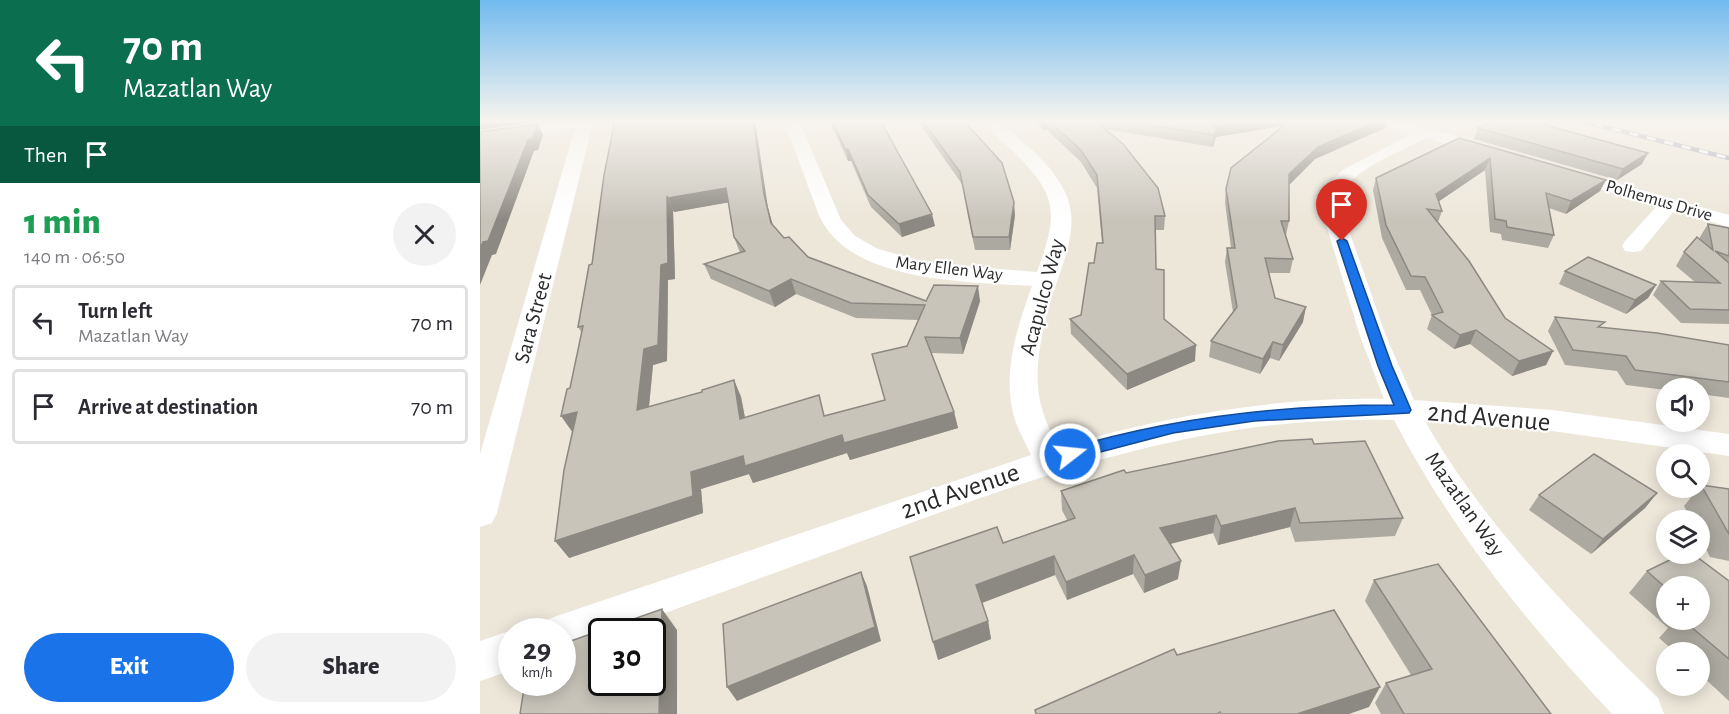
<!DOCTYPE html>
<meta charset="utf-8">
<style>
:root{--surface:#fff;--page:#f2f2f3;--text:#2b2b33;--muted:#7c7c81;--line:#e1e1e2;--accent:#1a73e8}
body{margin:0;font-family:"Alegreya Sans",sans-serif;background:var(--page);color:var(--text);height:100vh;display:flex;flex-direction:column;font-size:22px;white-space:nowrap}
*{box-sizing:border-box;margin:0}
p{font-size:20px;color:var(--muted)}
.icon{flex:none;width:33px;height:33px;fill:none;stroke:currentColor;stroke-width:2;stroke-linecap:round;stroke-linejoin:round}
.map{position:relative;flex:1;overflow:hidden}
.drawer{display:flex;flex-direction:column;background:var(--surface);width:480px}
.drawer>*{flex:none}
.top-card{background:#0b6e4f;color:#fff;overflow:hidden}
.tools{position:absolute;left:1176px;top:378px;display:grid;gap:12px}
.tools a{display:grid;place-items:center;width:54px;height:54px;border-radius:50%;background:var(--surface);box-shadow:0 3px 15px #0003;font-size:30px}
.speed{position:absolute;left:18px;top:618px;display:flex;gap:12px;font-size:30px;font-weight:700;text-align:center}
.speed>*{display:grid;place-content:center;width:78px;height:78px;border-radius:50%;background:var(--surface);box-shadow:0 3px 15px #0003;line-height:1}
.speed small{font-size:15px;font-weight:400}
.speed .limit{border:3px solid #111;border-radius:9px;background:#fff;color:#111}
.pin{position:absolute;display:grid;place-items:center;width:51px;height:51px;color:#fff;margin:-62px -26px;border-radius:50% 50% 50% 0;rotate:-45deg;box-shadow:0 0 6px #0007}
.pin .icon{rotate:45deg}
.me{position:absolute;width:66px;margin:-33px;rotate:74deg;stroke-linejoin:round;filter:drop-shadow(0 0 4px #0008)}
.turn{display:flex;align-items:center;gap:21px;height:126px;padding:0 24px;font-size:27px}
.turn .icon{width:78px;height:78px;stroke-width:2.5}
.turn b{display:block;font-size:42px;line-height:51px}
.then{display:flex;align-items:center;height:57px;padding:0 24px;background:#0003;gap:12px;font-size:22px}
.round{display:grid;place-items:center;flex:none;width:63px;height:63px;border-radius:32px;background:var(--page)}
.head{display:flex;align-items:center;justify-content:space-between;height:102px;padding:0 24px}
h1{font-size:36px;font-weight:800;line-height:45px;color:#1e9e55}
.cta{display:flex;gap:12px;margin-top:auto;padding:12px 24px}
.cta a{flex:1;height:69px;border-radius:36px;background:var(--accent);color:#fff;font-size:24px;font-weight:800;line-height:69px;text-align:center}
.cta a+a{background:var(--page);color:var(--text)}
ul{padding:0;list-style:none}
li{display:flex;align-items:center;gap:18px;height:75px;margin:0 12px 9px;padding:0 12px;border:3px solid var(--line);border-radius:6px}
li div{flex:1}
li b{display:block;font-size:22px}
li em{font-style:normal}
main{display:flex;flex:1;min-height:0}
.map>svg:first-child{display:block}
</style>
<main>
<section class="drawer">
<div class="top-card">
<div class="turn"><svg class="icon" aria-label="left" viewBox="0 0 24 24"><path d="M17 20v-9H6M10 6l-5 5 5 5"/></svg><div><b>70 m</b>Mazatlan Way</div></div>
<div class="then">Then<svg class="icon" aria-label="arrive" viewBox="0 0 24 24"><path d="M6 21V4h12l-3 4 3 4H6"/></svg></div>
</div>
<div class="head"><div><h1>1 min</h1><p>140 m · 06:50</p></div><a class="round"><svg class="icon" aria-label="close" viewBox="0 0 24 24"><path d="M6 6l12 12M18 6L6 18"/></svg></a></div>
<ul>
<li><svg class="icon" aria-label="left" viewBox="0 0 24 24"><path d="M17 20v-9H6M10 6l-5 5 5 5"/></svg><div><b>Turn left</b><p>Mazatlan Way</p></div><em>70 m</em></li>
<li><svg class="icon" aria-label="arrive" viewBox="0 0 24 24"><path d="M6 21V4h12l-3 4 3 4H6"/></svg><div><b>Arrive at destination</b></div><em>70 m</em></li>
</ul>
<div class="cta"><a>Exit</a><a>Share</a></div>
</section>
<div class="map">
<svg width="1249" height="714" viewBox="0 0 1249 714">
<rect width="100%" height="100%" fill="#ede7da"/>
<g fill="none" stroke-linecap="round" stroke-linejoin="round">
<g fill="#fff" fill-rule="evenodd">
<path d="M88,120h41l-3,3 -14,3 -95,387 -5,10 -12,4v-73l95,-326 -95,14v-10z"/>
<path d="M303,120h16l42,100 14,16 23,13 51,14 108,9c22,-60 21,-77 -26,-123 -10,-9 -22,-18 -30,-29h17c23,21 52,41 66,70 19,36 -3,76 -13,110 -8,28 -15,57 -13,86 1,22 11,42 20,61 106,-31 216,-50 326,-48l-24,-63 -39,-128c1,-17 9,-27 22,-38l68,-36 -34,-11 -3,-3h25l94,27 2,4 -2,4 -6,1 -60,-18c-21,10 -73,32 -83,52 -3,5 -3,12 -3,18l45,128 28,64 138,10 177,24v22l-177,-25 -127,-10c60,106 147,192 233,277l6,16h-52c-84,-90 -161,-184 -218,-294 -181,-5 -334,48 -502,110 -92,34 -185,67 -277,102h-13v4l-40,15v-19h-20l6,-13 483,-164c-7,-15 -16,-30 -19,-47 -8,-41 6,-83 20,-122 -61,-4 -174,-3 -209,-63 -6,-10 -9,-23 -14,-34 -8,-23 -17,-46 -26,-69z"/>
<path d="M1088,169l161,46v12l-55,-16 -33,40 -8,1 -8,-1 -3,-5 3,-5 32,-35 -95,-28 -3,-4 3,-4z"/>
<path d="M32,630l3,2h-3v38l-32,11v-40z"/>
</g>
<defs>
<path id="rail" d="M1097,120l152,38"/>
</defs>
<use href="#rail" stroke="#9c9db6" stroke-width="4.5"/>
<use href="#rail" stroke="#fff" stroke-width="3" stroke-dasharray="9" stroke-linecap="butt"/>
</g>
<g fill="#aca9a0" fill-rule="evenodd">
<path d="M135,120l153,88 5,17 11,13 24,19 118,44h54l-17,53 -32,-1 23,59 4,16 -108,32 -3,-7 -94,30 -4,-9 -48,15 2,24 -134,45 3,-126 -2,-44 12,-55 -4,-6 14,-63zM248,202l6,35 6,16 -36,11 7,15 64,28 21,-13 60,24 62,2 -11,26 -22,54 -59,16 -81,1 -4,-20 -7,-17 -32,12 -53,15 4,-42 14,-4 1,-81 7,-1 -2,-69 1,2z"/>
<path d="M349,120h51l55,106 -33,11 -31,-30 -20,-46h-3z"/>
<path d="M437,120h46l52,95 -5,35h-35l-13,-66z"/>
<path d="M552,120h355l-2,8 -70,31 -26,26v36l-3,14h-1l8,24 -3,14h-21l6,25 28,24 -24,39 -9,-3 -10,16 -51,-17 2,-16 22,-29 -8,-50 2,-14h4l-6,-46 1,-13 59,-64 -69,12 -3,10 -108,-18 60,87 -1,14h-9l1,39 8,50 31,42 -68,29 -56,-56 -1,-15 11,-4 13,-52 8,-20 -5,-55 -16,-26 -34,-32h-3z"/>
<path d="M1068,126l94,38 -25,16 -143,-41 4,-11z"/>
<path d="M979,138l147,42 -6,11 -34,23 -17,-6 5,27 -6,13 -46,-8 -1,-6 -11,-2 -5,-62 -46,31 3,10 -4,11 67,96 48,33 -7,14 -34,11 -42,-32 -16,5 -27,-20 5,-14 -12,-25h-14l-24,-52 -9,-48 3,-12z"/>
<path d="M1228,224l21,4v96l-48,-1 -28,-28 8,-14 34,1 -19,-16 8,-14 16,-12v-3z"/>
<path d="M1085,271l91,14 -8,13 -22,16 -67,-30z"/>
<path d="M1075,317l47,11 127,17v53l-29,-4v-6h-34v2l-40,-5 -9,-14 -52,-6 -17,-34z"/>
<path d="M834,444l89,74 -8,18 -100,6 -5,-15 -72,18 -5,-12 -43,11 8,35 -34,14 -11,-19 -66,26 -12,-25 -73,28 6,18 3,18 -53,21 65,-117 64,-23 -5,-10 -1,-19 65,-18z"/>
<path d="M1221,485l28,4v72l-19,-4 -10,-20v-17h-9l-7,-14z"/>
<path d="M1177,493l-12,15 -54,46 -62,-44 10,-15z"/>
<path d="M1167,571l82,10v120l-29,-27v-22h-25l-16,-14 9,-10 -39,-35zM1186,586h34v34h-34z"/>
<path d="M894,580l177,134h-170l-6,-11 11,-20 25,-8 -46,-74z"/>
</g>
<g fill="#8c8982">
<path d="M0,120h68l-68,10z"/>
<path d="M273,120h2l13,88 8,30 -5,-15 -7,-29z"/>
<path d="M563,120h4v10h-3z"/>
<path d="M770,120h50v3l-84,14 -3,10 1,-12 -1,-9z"/>
<path d="M900,120h7l-2,8 -70,31 -28,28 2,-13 29,-27z"/>
<path d="M58,124l5,11 -5,15 -4,1 -38,103 -4,1 -12,30v-36l48,-109z"/>
<path d="M368,149l3,12h-3l-2,-11z"/>
<path d="M1168,153l-6,11 -25,16 6,-11z"/>
<path d="M1010,158l-5,12 -53,36 4,-12z"/>
<path d="M1126,180l-6,11 -34,23 5,-13z"/>
<path d="M246,188l5,14 -57,10 -6,-14z"/>
<path d="M187,196l6,14 2,69 -7,1 -1,81 -14,4 -6,61 -10,-16 7,-61 17,-84z"/>
<path d="M534,202l1,13 -5,35 -1,-13z"/>
<path d="M452,214l3,12 -33,11 -3,-13z"/>
<path d="M311,279l5,15 -21,13 -6,-16z"/>
<path d="M1176,285l-8,13 -22,16 9,-14z"/>
<path d="M498,286l2,15 -17,53 -3,-16z"/>
<path d="M826,307l-3,15 -24,39 4,-16z"/>
<path d="M996,330l-6,14 -16,5 6,-14z"/>
<path d="M793,342l-3,16 -10,16 3,-15z"/>
<path d="M716,345l-1,16 -68,29v-16z"/>
<path d="M1073,351l-7,14 -34,11 7,-15z"/>
<path d="M254,380l7,17 7,38 -8,-16z"/>
<path d="M97,412l-4,21 -12,-17z"/>
<path d="M474,412l4,16 -108,32 -3,-7 -94,30 -4,-9 -48,15 2,24 -134,45 -14,-17 136,-69 52,-16z"/>
<path d="M1177,493l-12,15 -54,46 12,-15z"/>
<path d="M815,508l-5,19 -72,18 3,-19z"/>
<path d="M736,515l-3,18 -55,14 2,-19z"/>
<path d="M654,555l-1,19 -66,26 -1,-18z"/>
<path d="M574,556l1,19 -76,29 -3,-19z"/>
<path d="M701,561l-3,18 -34,14 1,-18z"/>
<path d="M381,572l6,14 14,55 -144,60 -10,-14z"/>
<path d="M182,609l15,21v84h-18z"/>
<path d="M508,621l3,18 -53,21 -5,-18z"/>
<path d="M900,687l-11,20 -20,7h-52z"/>
</g>
<g fill="#c8c4ba" stroke="#8c8982" stroke-width="1.5" fill-rule="evenodd">
<path d="M135,120h138l11,74 7,29 13,15 5,-1 19,20 118,44 8,-16 44,1 -18,52 -35,-1 29,75 -110,31 -2,-8 -97,31 -2,-10 -52,16 2,24 -138,45 9,-71 13,-58 -16,4 6,-27 3,-1 13,-62 -5,1 11,-62 3,-1 12,-89zM246,188l8,49 11,14 -41,13 65,27 22,-12 60,24 74,2 -18,41 -35,8 13,46 -61,16 -5,-21 -79,24 -6,-39 -32,10v2l-65,18 7,-61 14,-4 3,-80 7,-2 -1,-67 1,2z"/>
<path d="M351,120h49l52,94 -33,10 -31,-29 -20,-46 -2,1z"/>
<path d="M442,120h41l39,43 12,39 -5,35h-36l-13,-65z"/>
<path d="M568,120h46l29,24 35,44 7,28h-10l1,53 8,1v49l32,26 -69,29 -57,-55 11,-4 8,-52h5l3,-20h6l-6,-68 -16,-25z"/>
<path d="M639,120l81,1 50,-1 -37,6 4,2 -3,7z"/>
<path d="M811,120h89l-62,27 -29,27v47h-8l12,38 -28,-1 10,40 31,9 -23,38 -10,-3 -10,17 -52,-18 26,-34 -10,-59h8l-9,-59 5,-21z"/>
<path d="M1015,120h42l12,3 -4,2 103,28 -25,16 -145,-41z"/>
<path d="M58,124l-6,15 -4,1 -40,101 -5,1 -3,7v-117z"/>
<path d="M979,138l147,42 -35,21 -25,-8 8,42 -47,-8 -1,-6 -11,-2 -5,-61 -54,36 6,17 -15,-2 42,52 36,57 48,33 -34,10 -43,-31 -16,5 -28,-20 11,-3 -18,-35 -14,-1 -25,-51 -10,-47z"/>
<path d="M1228,224l21,4v28l-14,-5 14,12v47l-39,-1 -29,-28 59,2 -36,-31 13,-15 16,13z"/>
<path d="M1108,257l68,28 -21,15 -70,-29z"/>
<path d="M1075,317l50,5 -7,5 59,6 72,12v37l-94,-12 -9,-14 -53,-6z"/>
<path d="M832,439l2,5 51,-3 38,77 -103,5 -5,-15 -74,18 -5,-11 -56,13 21,33 -36,14 -11,-20 -68,27 -12,-26 -78,29 12,36 -55,21 -23,-85 87,-30 6,16 72,-25 -14,-27 63,-21 2,3 152,-32z"/>
<path d="M1114,454l63,39 -54,46 -64,-44z"/>
<path d="M1221,485l28,4v45z"/>
<path d="M1202,554h11l36,27v78l-46,-39h17v-34h-34v2l-19,-17z"/>
<path d="M958,564l113,150h-147l-18,-31 46,-14 -58,-89z"/>
<path d="M381,572l14,55 -148,60 -4,-63z"/>
<path d="M182,609l-3,105h-139l5,-32h37v-38zM122,632h50v50h-50z"/>
<path d="M854,610l46,77 -83,27h-76l-1,-2 -3,2h-181l-1,-4 139,-61 3,6z"/>
</g>
<linearGradient id="sky" x2="0" y2="1"><stop stop-color="#72baef"/><stop offset="0.55" stop-color="#f7f4ee"/><stop offset="1" stop-color="#f7f4ee" stop-opacity="0"/></linearGradient>
<rect width="1249" height="220" fill="url(#sky)"/>
<path fill="#1a73e8" stroke="#114b97" stroke-width="1.5" d="M862,238l5,3 45,125 19,44 -2,3 -155,8 -81,12 -103,27 -6,-2 -2,-4 2,-4c108,-33 218,-45 330,-45l-16,-39 -41,-125z"/>
<g text-anchor="middle" dominant-baseline="central" stroke-width="4.5" stroke-linejoin="round" paint-order="stroke">
<g font-size="18" fill="#2a2a2a" stroke="#fff">
<text transform="translate(1179 201) rotate(16)">Polhemus Drive</text>
<text transform="translate(469 269) rotate(7)">Mary Ellen Way</text>
</g>
<g font-size="22" fill="#2a2a2a" stroke="#fff">
<text transform="translate(562 297) rotate(-75)">Acapulco Way</text>
<text transform="translate(53 318) rotate(-75)">Sara Street</text>
<text transform="translate(985 504) rotate(55)">Mazatlan Way</text>
</g>
<g font-size="27" fill="#2a2a2a" stroke="#fff">
<text transform="translate(1009 417) rotate(5)">2nd Avenue</text>
<text transform="translate(480 491) rotate(-19)">2nd Avenue</text>
</g>
</g>
</svg>
<div class="tools">
<a><svg class="icon" aria-label="sound" viewBox="0 0 24 24"><path d="M4 9h4l5-4v14l-5-4H4zM17 9q2 3 0 6"/></svg></a>
<a><svg class="icon" aria-label="search" viewBox="0 0 24 24"><circle cx="10" cy="10" r="6"/><path d="M15 15l6 6"/></svg></a>
<a><svg class="icon" aria-label="layers" viewBox="0 0 24 24"><path d="M12 4l9 5-9 5-9-5zM3 14l9 5 9-5"/></svg></a>
<a>+</a>
<a>−</a>
</div>
<div class="speed"><div>29<small>km/h</small></div><div class="limit">30</div></div>
<div class="pin" style="left:862px;top:241px;background:#d93025"><svg class="icon" aria-label="arrive" viewBox="0 0 24 24"><path d="M6 21V4h12l-3 4 3 4H6"/></svg></div>
<svg class="me" style="left:590px;top:454px" viewBox="-20 -20 40 40"><circle r="17" fill="#1a73e8" stroke="#fff" stroke-width="3"/><path d="M0-11L8 9 0 5-8 9z" fill="#fff"/></svg>
</div>
</main>
